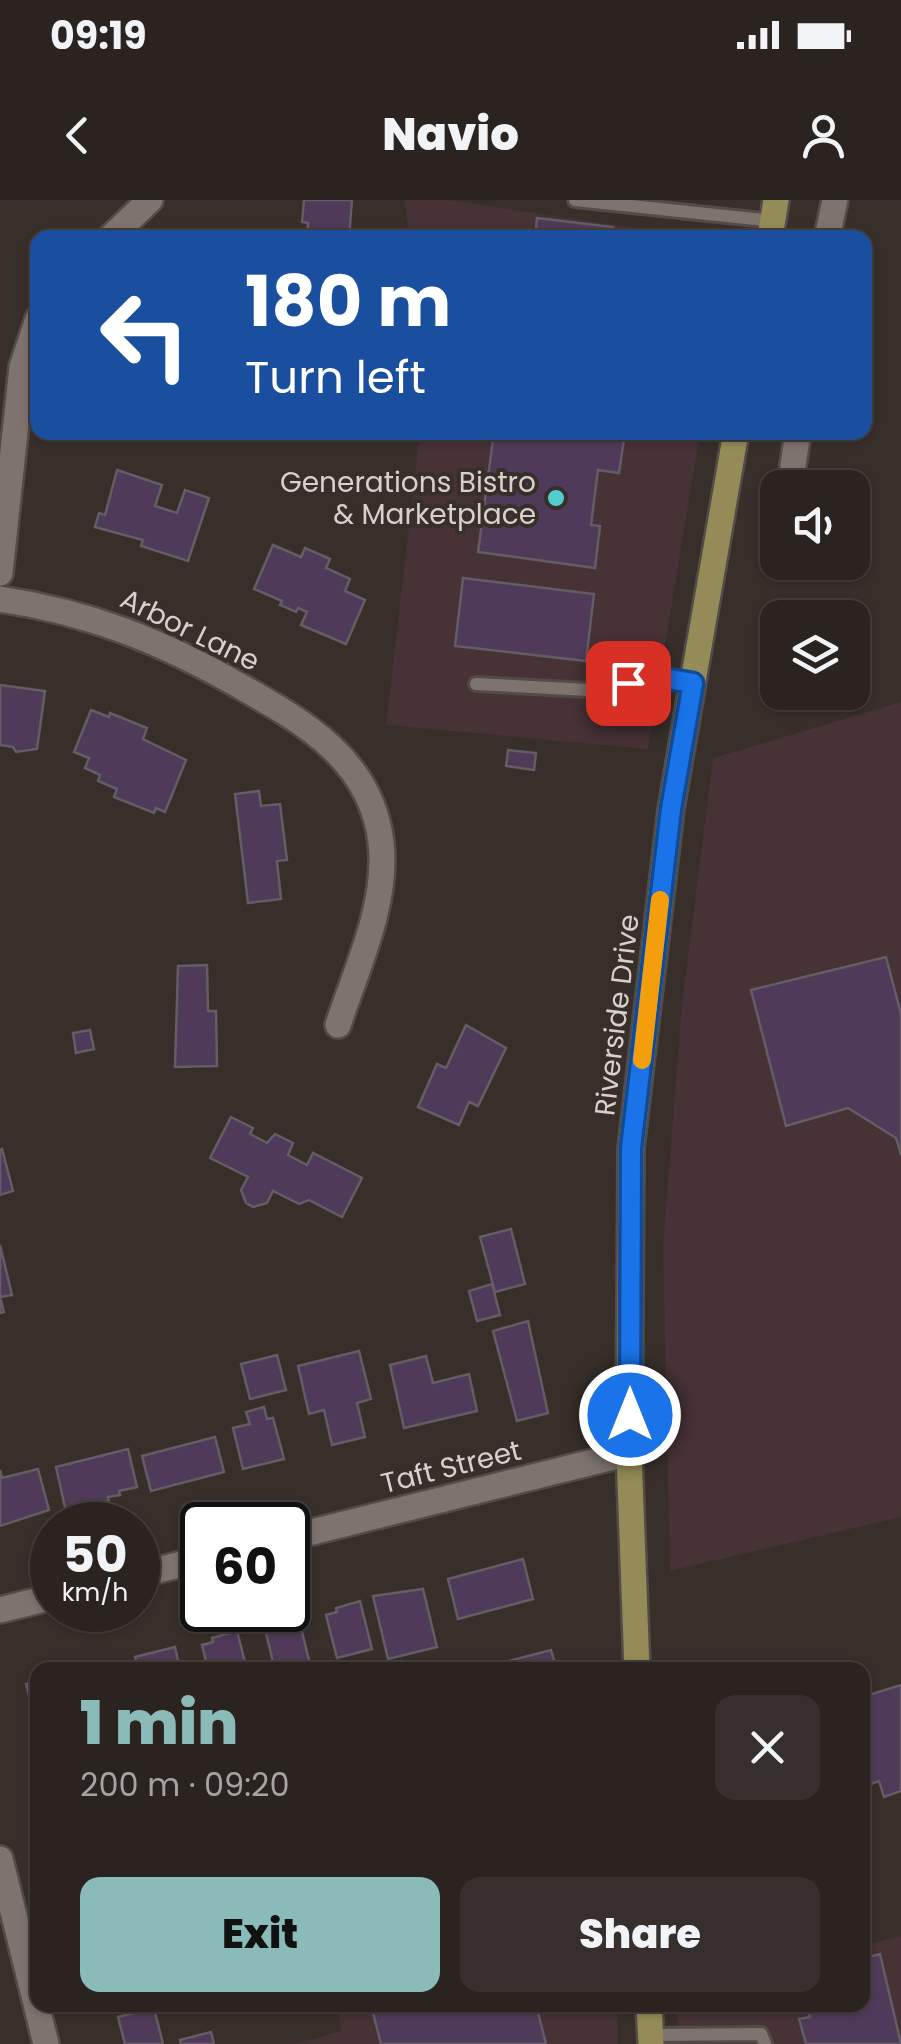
<!DOCTYPE html>
<meta charset="utf-8">
<style>
:root{--surface:#2a2320;--page:#362f2d;--text:#f1f3f6;--muted:#a5a4a5;--line:#46403e;--accent:#8bbbb9}
body{margin:0;font-family:Poppins,sans-serif;background:var(--page);color:var(--text);height:100vh;display:flex;flex-direction:column;font-size:38px;white-space:nowrap}
*{box-sizing:border-box;margin:0}
p{font-size:32px;color:var(--muted)}
.icon{flex:none;width:55px;height:55px;fill:none;stroke:currentColor;stroke-width:2;stroke-linecap:round;stroke-linejoin:round}
.map{position:relative;flex:1;overflow:hidden}
.sheet{position:absolute;left:30px;top:1462px;width:840px;height:350px;display:flex;flex-direction:column;background:var(--surface);border-radius:20px;box-shadow:0 2px 8px #0004,0 0 0 2px var(--line)}
.sheet>*{flex:none}
.guide{position:absolute;left:30px;top:30px;width:842px;height:210px;border-radius:20px;box-shadow:0 2px 8px #0004,0 0 0 2px var(--line);background:#1a4fa0;color:#fff;overflow:hidden}
.tools{position:absolute;left:760px;top:270px;display:grid;gap:20px}
.tools a{display:grid;place-items:center;width:110px;height:110px;border-radius:20px;background:var(--surface);box-shadow:0 2px 8px #0004,0 0 0 2px var(--line);font-size:50px}
.speed{position:absolute;left:30px;top:1302px;display:flex;gap:20px;font-size:50px;font-weight:700;text-align:center}
.speed>*{display:grid;place-content:center;width:130px;height:130px;border-radius:50%;background:var(--surface);box-shadow:0 2px 8px #0004,0 0 0 2px var(--line);line-height:1}
.speed small{font-size:25px;font-weight:400}
.speed .limit{border:5px solid #111;border-radius:15px;background:#fff;color:#111}
.pin{position:absolute;display:grid;place-items:center;width:85px;height:85px;color:#fff;margin:-42px;border-radius:20px;box-shadow:0 5px 15px #0006}
.me{position:absolute;width:110px;margin:-55px;rotate:0deg;stroke-linejoin:round;filter:drop-shadow(0 0 8px #0008)}
.turn{display:flex;align-items:center;gap:35px;height:210px;padding:0 50px;font-size:45px}
.turn .icon{width:130px;height:130px;stroke-width:2.5}
.turn b{display:block;font-size:70px;line-height:85px}
.round{display:grid;place-items:center;flex:none;width:105px;height:105px;border-radius:20px;background:var(--page)}
.head{display:flex;align-items:center;justify-content:space-between;height:170px;padding:0 50px}
h1{font-size:60px;font-weight:800;line-height:75px;color:var(--accent)}
.primary-button{display:flex;gap:20px;margin-top:auto;padding:20px 50px}
.primary-button a{flex:1;height:115px;border-radius:20px;background:var(--accent);color:#111;font-size:40px;font-weight:800;line-height:115px;text-align:center}
.primary-button a+a{background:var(--page);color:var(--text)}
.status{display:flex;justify-content:space-between;align-items:center;height:70px;padding:0 50px;background:var(--surface);direction:ltr}
.status svg{height:28px;fill:currentColor}
header{display:flex;justify-content:space-between;align-items:center;height:130px;padding:0 50px;background:var(--surface);font-size:45px;font-weight:800}
.map>svg:first-child{display:block}
</style>
<div class="status"><b>09:19</b><svg viewBox="0 0 49 12"><path d="M0 12V9h3v3zM5 12V6h3v6zM10 12V3h3v9zM15 12V0h3v12zM26 1h20v11H26zM47 4h2v5h-2z"/></svg></div>
<header><svg class="icon" aria-label="back" viewBox="0 0 24 24"><path d="M15 5l-7 7 7 7"/></svg>Navio<svg class="icon" aria-label="person" viewBox="0 0 24 24"><circle cx="12" cy="8" r="4"/><path d="M4 21q1-7 8-7t8 7"/></svg></header>
<div class="map">
<svg width="901" height="1844" viewBox="0 0 901 1844">
<rect width="100%" height="100%" fill="#382f2a"/>
<g fill="#473236">
<path d="M404,0h45l245,37h-284z"/>
<path d="M420,233h280l-52,316 -262,-24z"/>
<path d="M901,502v815l-231,54 -7,-325 19,-242 31,-246z"/>
<path d="M901,1736v108h-223l-1,-39h185l1,-60z"/>
<path d="M336,1805h281l1,39h-324l48,-13z"/>
</g>
<g fill="#503a59" stroke="#635d66" stroke-width="2.5">
<path d="M304,0h48l-3,38h-42l1,-15 -6,-1z"/>
<path d="M537,18l76,9 -1,11h-77z"/>
<path d="M494,232h131l-6,41 -21,-3 -7,55 9,1 -5,42 -117,-16z"/>
<path d="M117,270l45,15 -7,21 22,7 8,-23 24,8 -21,63 -47,-15 2,-6 -48,-13 4,-14 6,2z"/>
<path d="M273,345l28,12 4,-9 25,11 -4,9 24,11 -5,12 20,9 -19,44 -45,-19 6,-13 -9,-4 -2,4 -16,-7 2,-4 -28,-12z"/>
<path d="M463,378l131,16 -8,67 -131,-15z"/>
<path d="M0,485l45,6 -8,58 -21,3 -3,-5 -13,-2z"/>
<path d="M91,510l18,7 1,-4 37,15 -4,11 43,21 -21,52 -9,-4 -2,5 -40,-16 3,-8 -19,-8 2,-6 -15,-7 4,-10 -15,-6z"/>
<path d="M508,550l28,3 -2,17 -28,-4z"/>
<path d="M259,591l2,15 19,-2 7,56 -10,1 4,38 -33,4 -13,-109z"/>
<path d="M886,757l15,57v141l-5,-17 -48,-30 -62,18 -35,-136z"/>
<path d="M207,765l1,46h8l1,55 -42,1 3,-101z"/>
<path d="M466,825l40,23 -28,58 -9,-4 -10,23 -41,-18 19,-43 9,4z"/>
<path d="M90,830l4,19 -18,4 -3,-20z"/>
<path d="M231,917l22,11 -3,6 17,9 8,-9 18,9 -5,12 19,10 6,-12 49,25 -20,39 -33,-17 -10,4 -26,-13 -6,12 -14,4 -7,-4 -5,-13 7,-13 -38,-19z"/>
<path d="M2,949l11,42 -13,4v-45z"/>
<path d="M511,1029l14,55 -30,8 -15,-55z"/>
<path d="M0,1045l12,50 -12,2 4,15 -4,1z"/>
<path d="M492,1084l8,31 -23,6 -8,-30z"/>
<path d="M528,1121l20,92 -31,8 -24,-90z"/>
<path d="M359,1151l12,48 -14,4 8,34 -33,8 -8,-35 -15,4 -11,-48z"/>
<path d="M277,1155l9,35 -36,9 -9,-35z"/>
<path d="M426,1156l7,27 36,-9 8,37 -73,17 -14,-63z"/>
<path d="M264,1207l3,12 6,-1 11,41 -41,10 -10,-41 17,-4 -4,-12z"/>
<path d="M215,1237l9,35 -73,19 -9,-35z"/>
<path d="M128,1249l9,38 -18,4 1,4 -12,2 1,4 -43,11 -10,-45z"/>
<path d="M38,1269l11,41 -49,16v-56l2,8z"/>
<path d="M523,1359l10,40 -75,20 -10,-40z"/>
<path d="M423,1389l14,58 -49,12 -15,-63z"/>
<path d="M360,1401l12,48 -35,9 -11,-43 11,-3 -1,-4z"/>
<path d="M298,1416l12,48 -35,6 -11,-45z"/>
<path d="M237,1431l10,39h-39l-6,-25 11,-3 -1,-4z"/>
<path d="M175,1447l5,23h-42l-3,-13z"/>
<path d="M551,1450l6,20h-50l-2,-8z"/>
<path d="M38,1481v41h-2l-10,-38z"/>
<path d="M901,1485v106l-17,6 -5,-16 -17,6v-90z"/>
<path d="M880,1754l21,90h-95l-7,-25 11,-2 -3,-12h55v-46z"/>
<path d="M371,1805h165l10,39h-165z"/>
<path d="M154,1808l9,36h-38l-7,-27z"/>
<path d="M211,1832l3,12h-33l-1,-4z"/>
</g>
<g fill="none" stroke-linecap="round" stroke-linejoin="round">
<defs>
<g id="service">
<path d="M575,0l198,21"/>
<path d="M476,484l131,7 43,-16 43,8"/>
<path d="M651,1835l110,-1 4,10"/>
</g>
<g id="minor">
<path d="M110,38l40,-38"/>
<path d="M827,38l8,-38"/>
<path d="M791,279l7,-47"/>
<path d="M0,373l22,-206 16,-48"/>
<path d="M0,399c89,13 163,43 240,87 65,37 131,74 141,156 7,62 -24,125 -43,183"/>
<path d="M288,1338l341,-85"/>
<path d="M138,1375l64,-16"/>
<path d="M0,1410l52,-13"/>
<path d="M0,1659l46,185"/>
</g>
<g id="primary">
<path d="M770,38l6,-38"/>
<path d="M637,1470l-8,-217 2,-305 40,-339 65,-377"/>
<path d="M649,1805l2,39"/>
</g>
</defs>
<use href="#service" stroke="#534b47" stroke-width="18"/>
<use href="#minor" stroke="#534b47" stroke-width="30"/>
<use href="#primary" stroke="#534b47" stroke-width="30"/>
<use href="#service" stroke="#7e736e" stroke-width="12"/>
<use href="#minor" stroke="#7e736e" stroke-width="25"/>
<use href="#primary" stroke="#958b58" stroke-width="25"/>
</g>
<g fill="none" stroke-linecap="round" stroke-linejoin="round">
<defs>
<path id="route" d="M628,483l22,-7 43,7 -22,126 -40,339 -1,267"/>
</defs>
<use href="#route" stroke="#114b97" stroke-width="25"/>
<use href="#route" stroke="#1a73e8" stroke-width="18"/>
<path stroke="#f59e0b" stroke-width="18" d="M642,860l18,-160"/>
</g>
<circle fill="#52cdd0" stroke="#382f2a" stroke-width="4" cx="556" cy="298" r="10"/>
<g text-anchor="middle" dominant-baseline="central" stroke-width="8" stroke-linejoin="round" paint-order="stroke">
<g font-size="28" fill="#d7d1ce" stroke="#382f2a" text-anchor="end">
<text x="536" y="282">Generations Bistro<tspan x="536" dy="32">&amp; Marketplace</tspan></text>
</g>
<g font-size="28" fill="#d7d1ce" stroke="#382f2a">
<text transform="translate(190 430) rotate(26)">Arbor Lane</text>
<text transform="translate(617 815) rotate(-83)">Riverside Drive</text>
<text transform="translate(451 1267) rotate(-14)">Taft Street</text>
</g>
</g>
</svg>
<div class="tools">
<a><svg class="icon" aria-label="sound" viewBox="0 0 24 24"><path d="M4 9h4l5-4v14l-5-4H4zM17 9q2 3 0 6"/></svg></a>
<a><svg class="icon" aria-label="layers" viewBox="0 0 24 24"><path d="M12 4l9 5-9 5-9-5zM3 14l9 5 9-5"/></svg></a>
</div>
<div class="speed"><div>50<small>km/h</small></div><div class="limit">60</div></div>
<div class="pin" style="left:628px;top:483px;background:#d93025"><svg class="icon" aria-label="arrive" viewBox="0 0 24 24"><path d="M6 21V4h12l-3 4 3 4H6"/></svg></div>
<svg class="me" style="left:630px;top:1215px" viewBox="-20 -20 40 40"><circle r="17" fill="#1a73e8" stroke="#fff" stroke-width="3"/><path d="M0-11L8 9 0 5-8 9z" fill="#fff"/></svg>
<div class="guide">
<div class="turn"><svg class="icon" aria-label="left" viewBox="0 0 24 24"><path d="M17 20v-9H6M10 6l-5 5 5 5"/></svg><div><b>180 m</b>Turn left</div></div>
</div>
<section class="sheet">
<div class="head"><div><h1>1 min</h1><p>200 m · 09:20</p></div><a class="round"><svg class="icon" aria-label="close" viewBox="0 0 24 24"><path d="M6 6l12 12M18 6L6 18"/></svg></a></div>
<div class="primary-button"><a>Exit</a><a>Share</a></div>
</section>
</div>
